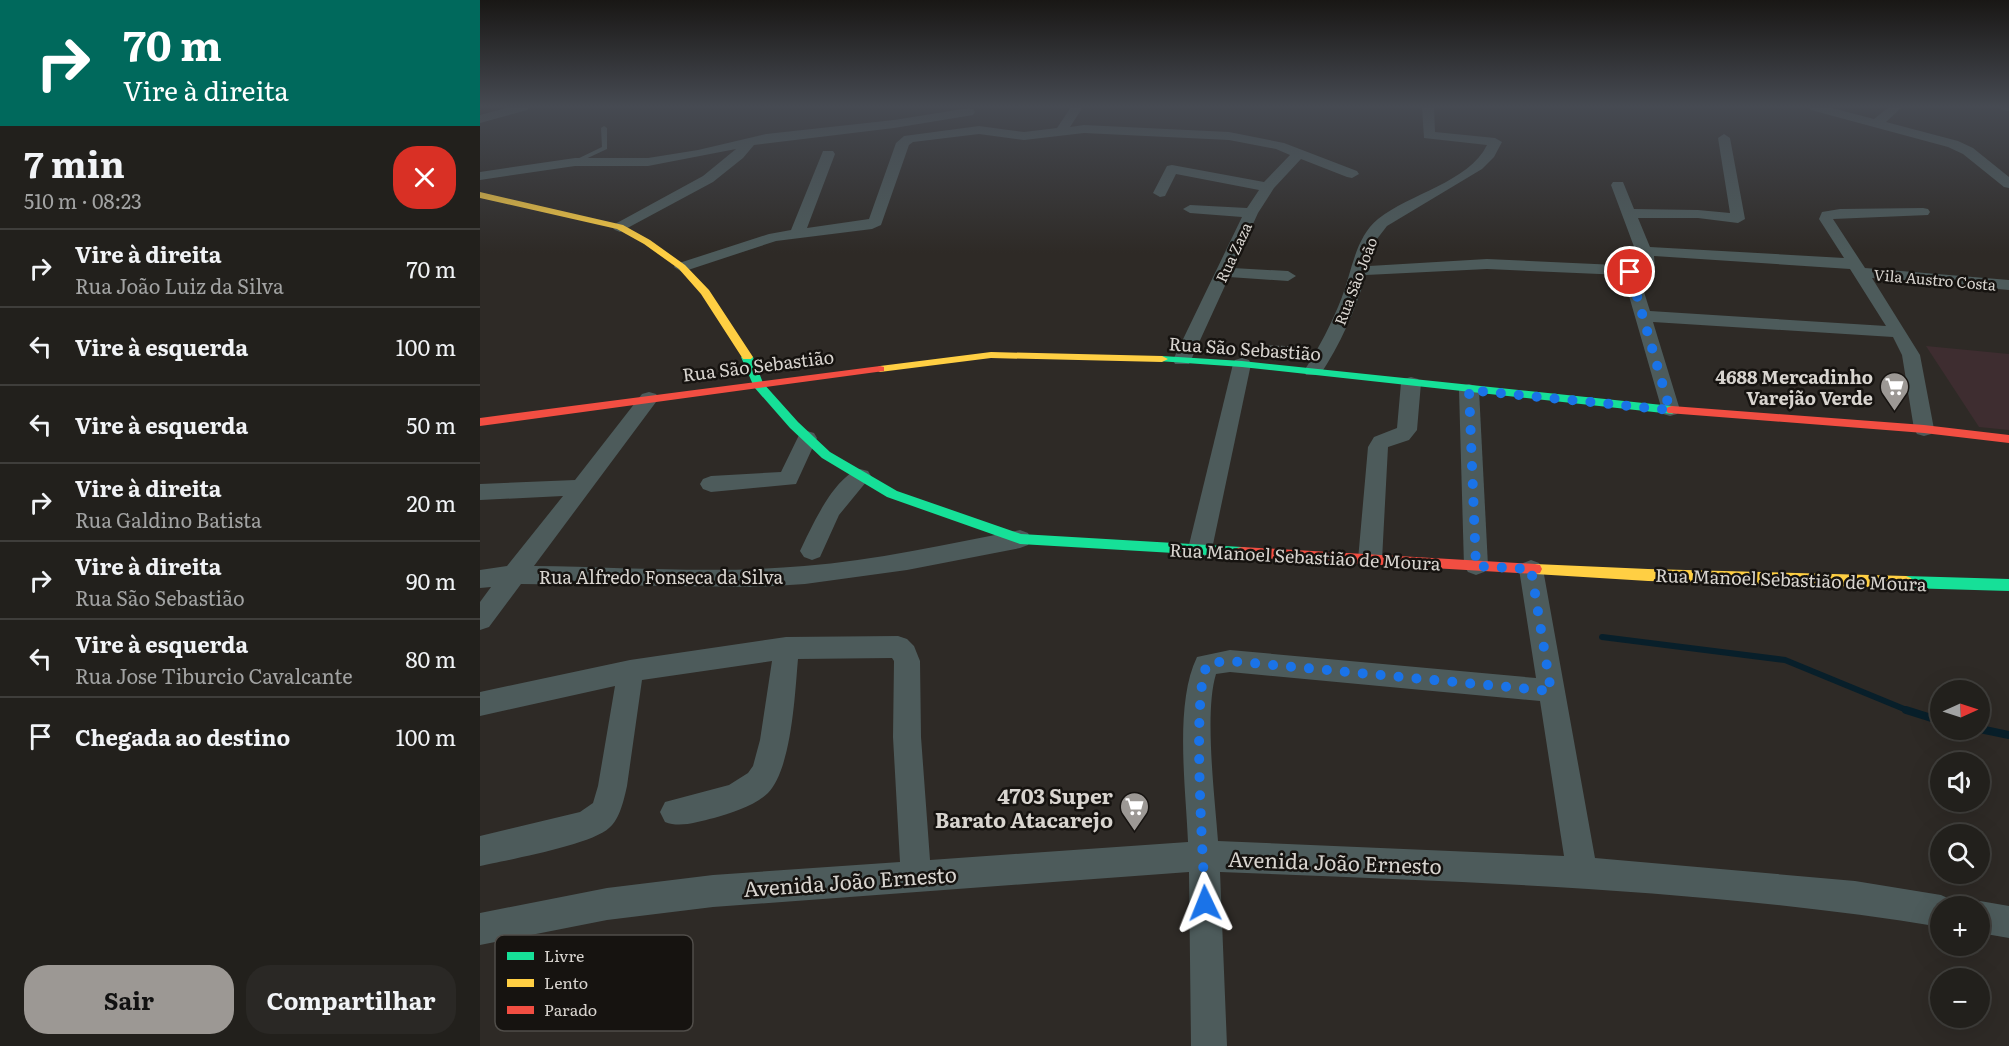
<!DOCTYPE html>
<html lang="pt">
<meta charset="utf-8">
<style>
:root{--surface:#22201c;--page:#2a2825;--text:#f1f3f6;--muted:#a2a3a3;--line:#3f3e3b;--accent:#9c9894}
body{margin:0;font-family:Literata,serif;background:var(--page);color:var(--text);height:100vh;display:flex;flex-direction:column;font-size:22px;white-space:nowrap}
*{box-sizing:border-box;margin:0}
p{font-size:20px;color:var(--muted)}
.icon{flex:none;width:33px;height:33px;fill:none;stroke:currentColor;stroke-width:2;stroke-linecap:round;stroke-linejoin:round}
.map{position:relative;flex:1;overflow:hidden}
.side{display:flex;flex-direction:column;background:var(--surface);width:480px}
.side>*{flex:none}
.guide{background:#00695c;color:#fff;overflow:hidden}
.needle{width:39px;rotate:87deg}
.tools{position:absolute;left:1450px;top:680px;display:grid;gap:12px}
.tools a{display:grid;place-items:center;width:60px;height:60px;border-radius:50%;background:var(--surface);box-shadow:0 6px 24px #0002,0 0 0 2px var(--line);font-size:30px}
.pin{position:absolute;display:grid;place-items:center;width:51px;height:51px;color:#fff;margin:-26px;border:3px solid #fff;border-radius:50%;box-shadow:0 2px 6px #0007}
.me{position:absolute;width:66px;margin:-33px;rotate:358deg;stroke-linejoin:round;filter:drop-shadow(0 0 4px #0008)}
.turn{display:flex;align-items:center;gap:21px;height:126px;padding:0 24px;font-size:27px}
.turn .icon{width:78px;height:78px;stroke-width:2.5}
.turn b{display:block;font-size:42px;line-height:51px}
.round{display:grid;place-items:center;flex:none;width:63px;height:63px;border-radius:24px;background:var(--page)}
.headline{display:flex;align-items:center;justify-content:space-between;height:102px;padding:0 24px}
h1{font-size:36px;font-weight:700;line-height:45px}
.button{display:flex;gap:12px;margin-top:auto;padding:12px 24px}
.button a{flex:1;height:69px;border-radius:24px;background:var(--accent);color:#111;font-size:24px;font-weight:700;line-height:69px;text-align:center}
.button a+a{background:var(--page);color:var(--text)}
ul{padding:0;list-style:none}
li{display:flex;align-items:center;gap:18px;height:78px;padding:0 24px;border-top:2px solid var(--line)}
li div{flex:1}
li b{display:block;font-size:22px}
li em{font-style:normal}
main{display:flex;flex:1;min-height:0}
.map>svg:first-child{display:block}
</style>
<main>
<section class="side">
<div class="guide">
<div class="turn"><svg class="icon" aria-label="right" viewBox="0 0 24 24"><path d="M7 20v-9h11M14 6l5 5-5 5"/></svg><div><b>70 m</b>Vire à direita</div></div>
</div>
<div class="headline"><div><h1>7 min</h1><p>510 m · 08:23</p></div><a class="round" style="background:#d93025;color:#fff"><svg class="icon" aria-label="close" viewBox="0 0 24 24"><path d="M6 6l12 12M18 6L6 18"/></svg></a></div>
<ul>
<li><svg class="icon" aria-label="right" viewBox="0 0 24 24"><path d="M7 20v-9h11M14 6l5 5-5 5"/></svg><div><b>Vire à direita</b><p>Rua João Luiz da Silva</p></div><em>70 m</em></li>
<li><svg class="icon" aria-label="left" viewBox="0 0 24 24"><path d="M17 20v-9H6M10 6l-5 5 5 5"/></svg><div><b>Vire à esquerda</b></div><em>100 m</em></li>
<li><svg class="icon" aria-label="left" viewBox="0 0 24 24"><path d="M17 20v-9H6M10 6l-5 5 5 5"/></svg><div><b>Vire à esquerda</b></div><em>50 m</em></li>
<li><svg class="icon" aria-label="right" viewBox="0 0 24 24"><path d="M7 20v-9h11M14 6l5 5-5 5"/></svg><div><b>Vire à direita</b><p>Rua Galdino Batista</p></div><em>20 m</em></li>
<li><svg class="icon" aria-label="right" viewBox="0 0 24 24"><path d="M7 20v-9h11M14 6l5 5-5 5"/></svg><div><b>Vire à direita</b><p>Rua São Sebastião</p></div><em>90 m</em></li>
<li><svg class="icon" aria-label="left" viewBox="0 0 24 24"><path d="M17 20v-9H6M10 6l-5 5 5 5"/></svg><div><b>Vire à esquerda</b><p>Rua Jose Tiburcio Cavalcante</p></div><em>80 m</em></li>
<li><svg class="icon" aria-label="arrive" viewBox="0 0 24 24"><path d="M6 21V4h12l-3 4 3 4H6"/></svg><div><b>Chegada ao destino</b></div><em>100 m</em></li>
</ul>
<div class="button"><a>Sair</a><a>Compartilhar</a></div>
</section>
<div class="map">
<svg width="1529" height="1046" viewBox="0 0 1529 1046">
<rect width="100%" height="100%" fill="#2e2a26"/>
<path fill="#3e2d30" d="M1446,346l83,8v76l-30,-3z"/>
<g fill="none" stroke-linecap="round" stroke-linejoin="round">
<path stroke="#081f2a" stroke-width="6" d="M1122,637l183,23 124,51"/>
<g stroke="#081f2a" stroke-width="8">
<path d="M1426,710l35,11"/>
<path d="M1500,729l29,6"/>
</g>
<path stroke="#5b6362" stroke-width="3" stroke-dasharray="4 2" stroke-linecap="butt" d="M789,347l38,1"/>
<path fill="#4d5b5b" fill-rule="evenodd" d="M124,126l3,2v21l-30,14h-4v-2l29,-14 -1,-19z"/>
<g fill="#4d5b5b" fill-rule="evenodd">
<path d="M30,107h19l-2,3 -47,13v-8z"/>
<path d="M591,107h12l-13,20 14,-2 145,7 55,11 73,28 2,3 -7,4 -5,-1 -46,-18 -27,29 -16,25 -25,55 55,3 8,5 -8,5 -59,-4 -38,83 -2,4h-14l-2,-4 69,-143 -52,-4 -7,-4 7,-4 57,3 12,-18 -83,-16 -11,22 -5,1 -7,-4 14,-27 5,-1 92,17 26,-27 -14,-6 -47,-9 -145,-7 -60,7 -45,-6 -66,8 -4,3 -28,80 -9,4 -96,12 -94,31 -8,-5 2,-3 93,-30 22,-4 32,-79h10l2,3 -28,74 62,-9 27,-76 8,-7 75,-10 45,6 33,-4z"/>
<path d="M942,107h12l1,25 60,6 7,4 -8,15 -12,12 -95,57 -10,13 -8,27 118,-7 151,7 1,-6 -28,-75 2,-3h10l11,27 64,1 32,3 -12,-75 6,-4 6,4 15,81 -7,4 -40,-5h-60l12,29 194,11 -25,-39 3,-7 18,-3 83,-1 5,1 2,3 -2,3 -95,4 32,49 144,12v10l-137,-12 48,77 14,74 -3,5 -7,2 -7,-2 -3,-5 -12,-74 -9,-18 -240,-15 27,88 -3,4 -7,2 -7,-2 -40,-139 -136,-6 -121,6c-11,36 -26,70 -46,100h-14l-2,-4c15,-23 28,-48 38,-74 10,-26 13,-59 36,-78 31,-25 91,-37 109,-74l-63,-7zM1174,256l196,13 36,57 -236,-15 -11,-35 8,-2 8,-6z"/>
<path d="M1329,107h19l46,12 15,-12h13l-16,15 72,19 15,7 36,29v11l-5,-1 -41,-33 -15,-7 -137,-37z"/>
<path d="M1520,107h9v4l-7,-1z"/>
<path d="M489,108l4,1 2,3 -2,3 -79,13 -140,17 -11,13 -30,24 -93,50 -5,-2 -3,-3 3,-3 88,-48 33,-27 -88,17h-73l-95,14v-8l95,-14h73l50,-8 68,-16 128,-14z"/>
<path d="M762,358l7,2 2,4 -39,185 -4,6 -8,3 -8,-3 -4,-6 45,-185 2,-4z"/>
<path d="M931,377l7,2 3,4 -4,47 -8,10 -21,7 -6,113 -4,6 -8,3 -8,-3 -4,-6 10,-113 6,-10 23,-9 4,-45 3,-4z"/>
<path d="M989,384l7,2 3,4 9,176 -4,6 -8,3 -8,-3 -4,-6 -5,-176 3,-4z"/>
<path d="M169,392l7,2 3,4 -3,4 -122,164c89,1 181,8 270,0 72,-6 144,-22 216,-36l8,3 3,6 -3,6 -8,3 -113,22 -102,14 -48,3 -236,-3 -32,43 -9,3v-28l11,-15 -11,1v-18l27,-4 56,-70 -83,4v-16l95,-4 67,-86z"/>
<path d="M327,431l7,2 3,5 -21,46 -85,8 -8,-3 -3,-5 3,-5 8,-3 70,-4 19,-39z"/>
<path d="M380,469l8,2 3,5 -32,39 -19,42 -8,3 -8,-3 -4,-6c11,-23 34,-75 60,-82z"/>
<path d="M1051,560l8,3 4,6 52,289 260,23 86,14 11,5 3,6h-14v21c-238,-39 -480,-45 -721,-55l7,174h-36l-2,-174 -476,35 -106,13 -127,25v-32l127,-25 106,-13 187,-13 -7,-125 1,-76 -2,-3 -94,1c-3,33 -6,109 -30,134 -13,13 -37,20 -54,25 -17,4 -34,10 -49,4l-5,-10 5,-10 64,-17 19,-12 5,-7 7,-26 12,-79 -130,19 -15,106c-3,13 -7,33 -18,42 -18,17 -102,32 -129,38v-30l100,-24 13,-9 5,-17 17,-100 -135,30v-24l150,-32 156,-23 112,-1 9,3 7,7 6,15 1,76 9,123 258,-18c-2,-53 -14,-138 9,-185l33,-7 306,28 -17,-109 4,-6zM750,672l310,29 24,155 -346,-15c-3,-43 -14,-128 -2,-167z"/>
<path d="M1500,901l29,5v32l-29,-5v-27h-12z"/>
</g>
<g fill="#16e098" fill-rule="evenodd">
<path d="M267,354l6,3 10,26 35,39 32,30 67,39 124,43 221,13 5,1 2,4 -2,4 -5,1 -222,-13 -133,-47 -65,-39 -32,-30 -36,-41 -13,-30z"/>
<path d="M682,356l80,5 430,45 6,4 -6,4 -430,-47 -84,-6 -2,-2z"/>
<path d="M1426,576l103,3v12l-103,-3 -5,-2 -2,-4 2,-4z"/>
</g>
<g fill="#ffcf43" fill-rule="evenodd">
<path d="M0,192l143,33 27,15 35,25 24,25 44,67 -2,2h-8l-42,-65 -22,-25 -35,-25 -27,-15 -137,-31z"/>
<path d="M511,352l171,4 6,3 -6,3 -171,-4 -111,14 -6,-3 6,-3z"/>
<path d="M1055,564l113,5 258,7 5,2 2,4 -2,4 -5,2 -258,-7 -113,-7 -5,-1 -2,-4 2,-4z"/>
</g>
<g fill="#f24e42" fill-rule="evenodd">
<path d="M400,366l4,1v4l-404,55v-8z"/>
<path d="M1192,406l252,19 85,10v8l-85,-10 -256,-20 -2,-3 2,-3z"/>
<path d="M762,547l293,17 5,1 2,4 -2,4 -5,1 -293,-17 -5,-1 -2,-4 2,-4z"/>
</g>
</g>
<linearGradient id="sky" x2="0" y2="1"><stop stop-color="#191715"/><stop offset="0.42" stop-color="#464a52"/><stop offset="1" stop-color="#464a52" stop-opacity="0"/></linearGradient>
<rect width="1529" height="253" fill="url(#sky)"/>
<g fill="none" stroke-linecap="round" stroke-linejoin="round">
<path stroke="#1a73e8" stroke-width="10" stroke-dasharray="0 18" d="M725,903c-1,-35 -15,-223 4,-240l21,-2 321,30 -20,-122 -55,-3 -7,-176 201,20 -40,-138"/>
</g>
<defs>
<symbol id="supermarket-pin" viewBox="-11 -11 22 30"><path d="M0 17L-7.5 6A9.5 9.5 0 1 1 7.5 6Z" fill="#9c9894" stroke="#161310"/><path d="M-6-5.5h2.5l.6 2H6L4.5 2H-2.5L-4.4-4H-6ZM-1.5 3.2a1.3 1.3 0 1 0 .1 0ZM3 3.2a1.3 1.3 0 1 0 .1 0Z" fill="#fff"/></symbol>
</defs>
<g fill-rule="evenodd">
<use href="#supermarket-pin" x="1398" y="370" width="33" height="45"/>
<use href="#supermarket-pin" x="638" y="790" width="33" height="45"/>
</g>
<g text-anchor="middle" dominant-baseline="central" stroke-width="5" stroke-linejoin="round" paint-order="stroke">
<g font-size="15" fill="#d8d4cf" stroke="#161310">
<text transform="translate(753 252) rotate(-65)">Rua Zaza</text>
<text transform="translate(1455 279) rotate(5)">Vila Austro Costa</text>
<text transform="translate(875 281) rotate(-69)">Rua São João</text>
</g>
<g font-size="18" fill="#d8d4cf" stroke="#161310">
<text transform="translate(765 348) rotate(4)">Rua São Sebastião</text>
<text transform="translate(278 365) rotate(-7)">Rua São Sebastião</text>
<text transform="translate(825 556) rotate(3)">Rua Manoel Sebastião de Moura</text>
<text x="181" y="576">Rua Alfredo Fonseca da Silva</text>
<text transform="translate(1311 579) rotate(2)">Rua Manoel Sebastião de Moura</text>
</g>
<g font-size="18" font-weight="bold" fill="#d8d4cf" stroke="#161310" text-anchor="end">
<text x="1393" y="376">4688 Mercadinho<tspan x="1393" dy="21">Varejão Verde</tspan></text>
</g>
<g font-size="21" font-weight="bold" fill="#d8d4cf" stroke="#161310" text-anchor="end">
<text x="633" y="794">4703 Super<tspan x="633" dy="24">Barato Atacarejo</tspan></text>
</g>
<g font-size="21" fill="#d8d4cf" stroke="#161310">
<text transform="translate(855 861) rotate(2)">Avenida João Ernesto</text>
<text transform="translate(370 880) rotate(-4)">Avenida João Ernesto</text>
</g>
</g>
<rect x="15" y="935" width="198" height="96" rx="9" fill="#161310" stroke="#504d49" stroke-width="1.5"/>
<rect x="27" y="952" width="27" height="8" fill="#16e098"/>
<rect x="27" y="979" width="27" height="8" fill="#ffcf43"/>
<rect x="27" y="1006" width="27" height="8" fill="#f24e42"/>
<g font-size="16" fill="#d8d4cf">
<text x="64" y="962">Livre</text>
<text x="64" y="989">Lento</text>
<text x="64" y="1016">Parado</text>
</g>
</svg>
<div class="tools">
<a><svg class="needle" viewBox="-14 -14 28 28"><path d="M0-13l5 13h-10z" fill="#e53935"/><path d="M0 13l5-13h-10z" fill="#a2a3a3"/></svg></a>
<a><svg class="icon" aria-label="sound" viewBox="0 0 24 24"><path d="M4 9h4l5-4v14l-5-4H4zM17 9q2 3 0 6"/></svg></a>
<a><svg class="icon" aria-label="search" viewBox="0 0 24 24"><circle cx="10" cy="10" r="6"/><path d="M15 15l6 6"/></svg></a>
<a>+</a>
<a>−</a>
</div>
<div class="pin" style="left:1150px;top:272px;background:#d93025"><svg class="icon" aria-label="arrive" viewBox="0 0 24 24"><path d="M6 21V4h12l-3 4 3 4H6"/></svg></div>
<svg class="me" style="left:725px;top:903px" viewBox="-20 -20 40 40"><path d="M0-17L14 15 0 8-14 15z" fill="#1a73e8" stroke="#fff" stroke-width="4"/></svg>
</div>
</main>
